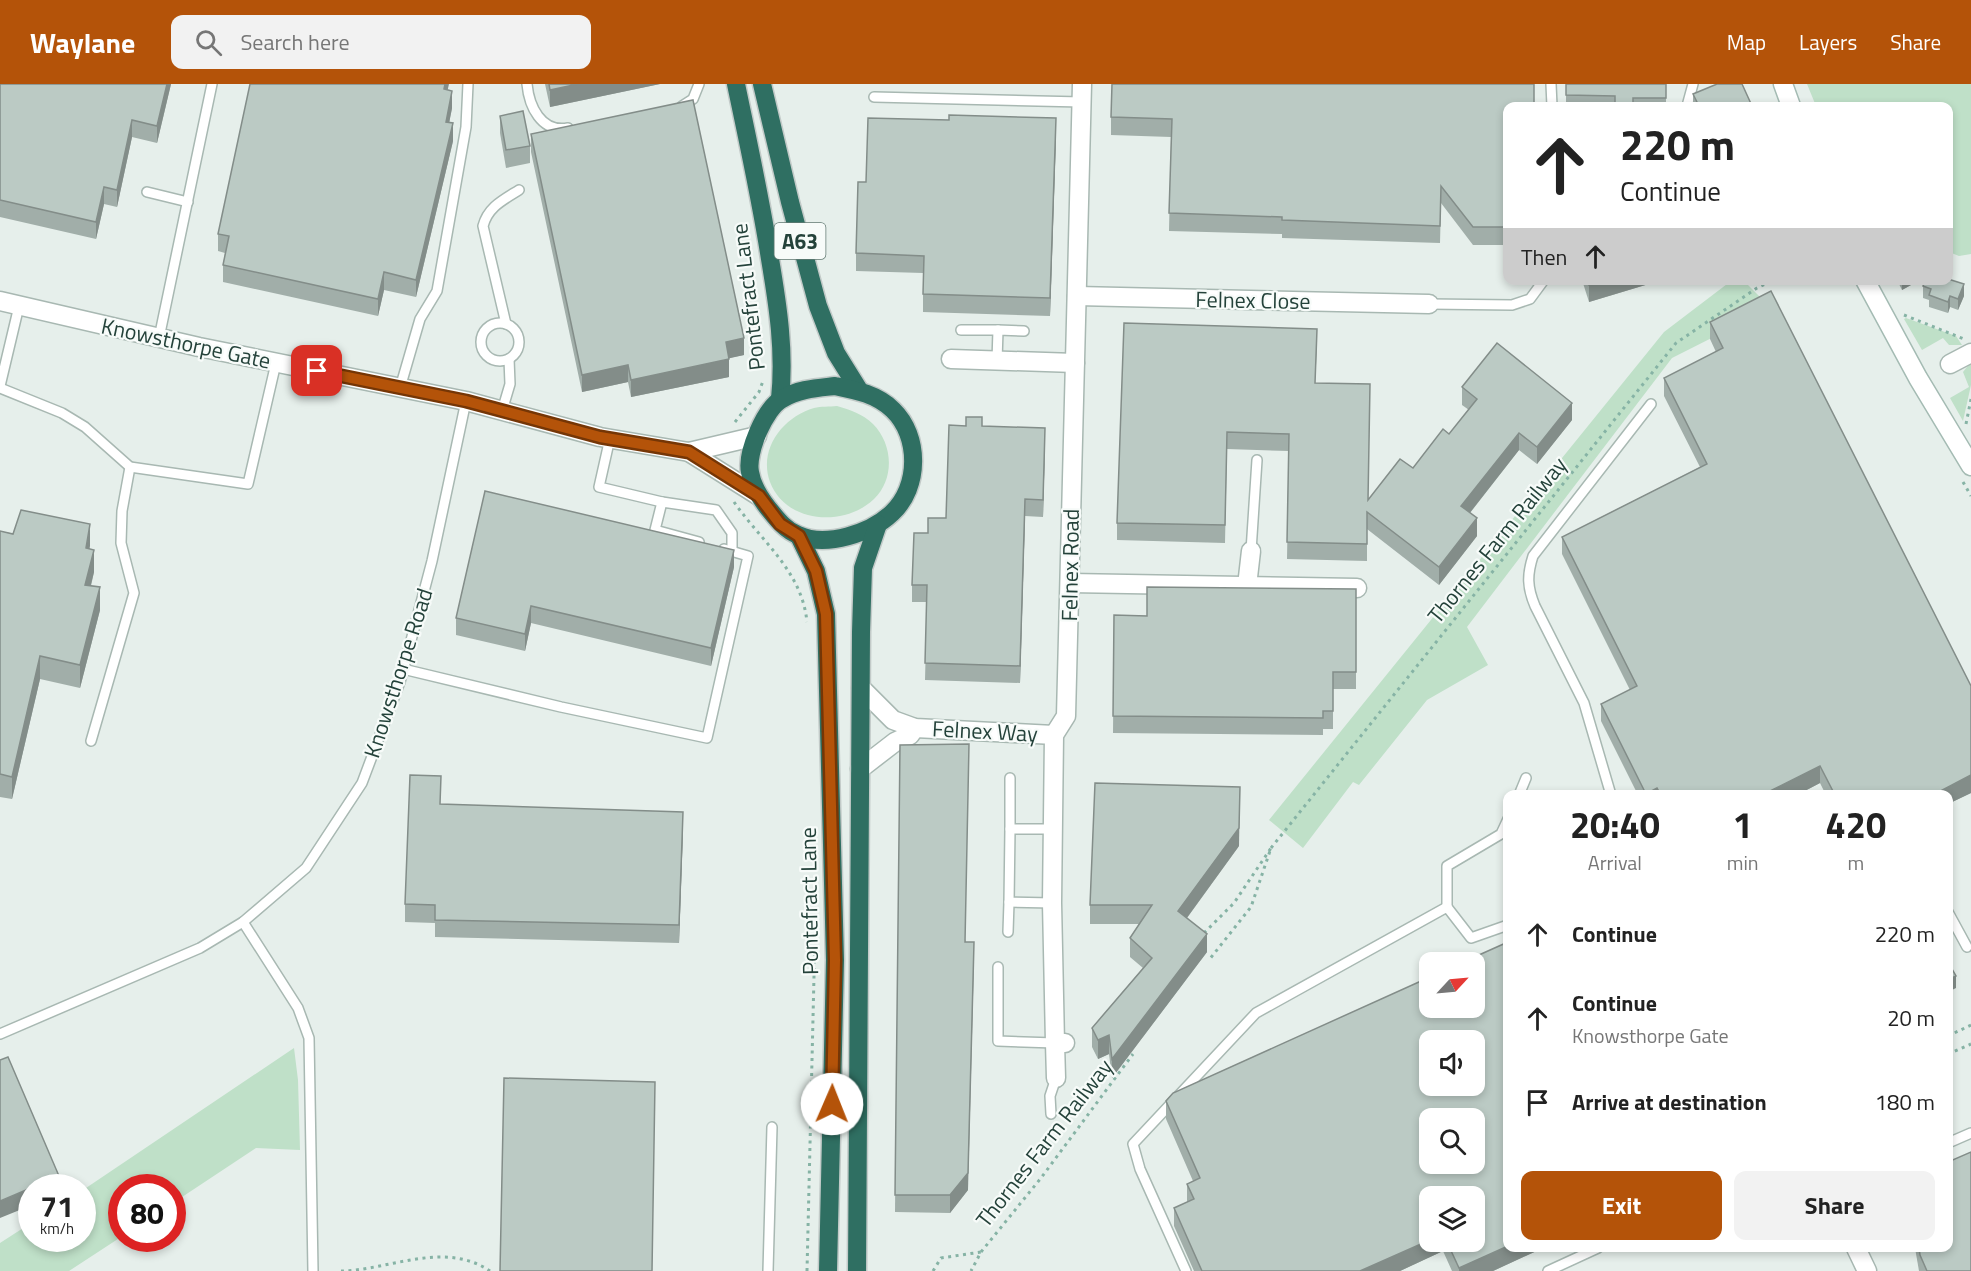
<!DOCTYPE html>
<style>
:root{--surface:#fff;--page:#f2f2f2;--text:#222;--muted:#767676;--accent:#b45309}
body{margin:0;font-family:"Titillium Web",sans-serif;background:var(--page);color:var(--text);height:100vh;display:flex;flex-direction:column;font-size:22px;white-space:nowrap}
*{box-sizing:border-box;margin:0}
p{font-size:20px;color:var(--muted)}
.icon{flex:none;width:33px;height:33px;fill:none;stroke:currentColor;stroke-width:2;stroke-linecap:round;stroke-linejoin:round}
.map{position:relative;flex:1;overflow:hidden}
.sheet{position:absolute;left:1503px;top:706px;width:450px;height:462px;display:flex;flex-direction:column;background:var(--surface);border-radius:12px;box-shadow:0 3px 9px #0003}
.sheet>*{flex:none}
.top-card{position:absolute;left:1503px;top:18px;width:450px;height:183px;border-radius:12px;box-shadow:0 3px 9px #0003;background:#fff;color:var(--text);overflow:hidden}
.needle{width:39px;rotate:64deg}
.tools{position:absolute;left:1419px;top:868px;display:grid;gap:12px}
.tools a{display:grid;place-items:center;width:66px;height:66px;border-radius:12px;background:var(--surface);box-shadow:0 3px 9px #0003;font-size:30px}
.speed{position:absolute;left:18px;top:1090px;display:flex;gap:12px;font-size:30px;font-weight:700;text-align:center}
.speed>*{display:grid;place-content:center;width:78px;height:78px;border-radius:50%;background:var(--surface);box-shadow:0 3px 9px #0003;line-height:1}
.speed small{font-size:15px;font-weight:400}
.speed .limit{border:9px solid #d22;background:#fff;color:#111}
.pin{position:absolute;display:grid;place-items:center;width:51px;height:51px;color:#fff;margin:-26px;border-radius:12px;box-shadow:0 3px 9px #0006}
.me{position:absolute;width:66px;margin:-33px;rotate:1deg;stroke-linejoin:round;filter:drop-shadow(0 0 4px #0008)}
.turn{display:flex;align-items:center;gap:21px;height:126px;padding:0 18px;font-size:27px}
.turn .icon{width:78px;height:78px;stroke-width:2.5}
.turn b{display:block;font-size:42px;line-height:51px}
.then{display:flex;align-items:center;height:57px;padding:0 18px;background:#0003;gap:12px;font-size:22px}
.eta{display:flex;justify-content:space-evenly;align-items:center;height:102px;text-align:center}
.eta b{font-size:36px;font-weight:700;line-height:42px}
.button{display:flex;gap:12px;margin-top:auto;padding:12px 18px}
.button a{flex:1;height:69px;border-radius:12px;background:var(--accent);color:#fff;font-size:24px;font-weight:700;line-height:69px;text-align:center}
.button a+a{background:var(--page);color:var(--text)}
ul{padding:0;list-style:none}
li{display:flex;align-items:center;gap:18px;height:84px;padding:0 18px}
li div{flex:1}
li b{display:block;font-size:22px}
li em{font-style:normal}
header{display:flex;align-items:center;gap:36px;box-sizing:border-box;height:84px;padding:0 30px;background:var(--accent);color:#fff}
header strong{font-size:28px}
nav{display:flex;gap:33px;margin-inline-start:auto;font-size:21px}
.search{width:420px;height:54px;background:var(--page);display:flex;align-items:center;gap:15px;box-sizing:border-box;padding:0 21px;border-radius:12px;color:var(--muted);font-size:22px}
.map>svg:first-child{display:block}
</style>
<header>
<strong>Waylane</strong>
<div class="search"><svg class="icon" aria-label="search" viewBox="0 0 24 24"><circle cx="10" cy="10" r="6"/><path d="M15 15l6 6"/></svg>Search here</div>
<nav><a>Map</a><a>Layers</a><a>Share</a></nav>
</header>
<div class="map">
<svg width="1971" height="1187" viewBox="0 0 1971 1187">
<rect width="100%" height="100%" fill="#e6efeb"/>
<g fill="#bfe0c8">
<path d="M1807,0h164v170l-12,2 -10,-4 -1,-146h-132z"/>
<path d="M1731,197h13l27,27 -99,50 -205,269 21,38 -61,35 -68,85 -6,-3 -50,66 -34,-28 395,-488z"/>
<path d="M1906,234l50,18 6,9h-13l-6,-7 -21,12 -18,-31z"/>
<path d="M1971,278v23l-8,36 -13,-23 19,-11 -6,-15z"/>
<path d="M837,322c13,4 26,8 36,18 20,20 22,55 1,75 -29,28 -88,25 -104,-17 -12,-33 13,-65 44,-74 7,-2 15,-1 23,-2z"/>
<path d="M294,964l4,32 2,70 -44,-2 -83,55 -1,-15h-50l-1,49 -52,34h-69v-28l31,-20 1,16h50l1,-49z"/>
</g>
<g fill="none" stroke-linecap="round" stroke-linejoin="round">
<defs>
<g id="lane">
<path d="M527,0c2,22 14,49 41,44"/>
<path d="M1551,0l1,22"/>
<path d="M874,13l208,5"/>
<path d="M682,22l11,-7 6,-15"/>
<path d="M1687,22l6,-22"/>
<path d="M147,108l41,10"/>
<path d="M1429,220l83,1 18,-6 14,-19"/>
<circle cx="500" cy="258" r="19"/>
<path d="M506,240l-23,-98c5,-19 20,-26 36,-36"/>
<path d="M961,246h37"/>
<path d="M159,254l53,-254"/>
<path d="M997,277l1,-31 26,1"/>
<path d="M0,302l19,-80"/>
<path d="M0,304l62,25 23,14 45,40 118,17 28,-121"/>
<path d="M400,304l20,-69 17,-28 29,-164 2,-43"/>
<path d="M502,327l8,-27 -1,-25"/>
<path d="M610,354l-11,49 63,15 -7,28 44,12"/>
<path d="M662,418l54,8 16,23v18"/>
<path d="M1251,467l6,-91"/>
<path d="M403,585l158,38 146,31 41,-182 -24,-7"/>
<path d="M91,657l43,-148 -13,-50 1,-32 8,-44"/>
<path d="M1010,694v51"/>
<path d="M1519,711l7,-17"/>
<path d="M1611,711l-27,-92 -49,-97c-8,-19 -8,-31 -2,-50l118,-152"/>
<path d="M1052,819l-43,-1 1,-73h43"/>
<path d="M1447,823v-41l54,-32 7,-15"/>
<path d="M1948,828l19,35"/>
<path d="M243,838l55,86 11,30 4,233"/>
<path d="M1008,848l1,-30"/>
<path d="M998,883v74l57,2"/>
<path d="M0,950l200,-86 43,-26 63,-54 56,-85 38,-101 32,-121 34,-160"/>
<path d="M1051,1030l-1,-18 6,-18"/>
<path d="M1948,1059l23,-10"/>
<path d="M768,1187l4,-144"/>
<path d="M1186,1187l-46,-102 -7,-25 123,-131 191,-106 24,31 37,-13"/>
<path d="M1548,1187l50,-23"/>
</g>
<g id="street">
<path d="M1077,212l352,8"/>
<path d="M0,217l199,46 267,54 134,36 89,15 70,44"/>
<path d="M951,275l124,4"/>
<path d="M1950,280l21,-11"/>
<path d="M689,368l68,-16"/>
<path d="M1070,499l287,5"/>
<path d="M1247,502l4,-35"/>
<path d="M861,604l32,32 22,8 139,7"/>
<path d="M860,685l35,-27 15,-7 5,-7"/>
<path d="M1055,959l-3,-140 2,-168 12,-19 16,-632"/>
<path d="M1056,994l-1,-35h10"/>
<path d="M1856,1164l11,23"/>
</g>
<g id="secondary">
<path d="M1783,0l8,22"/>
<path d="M1865,196l53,98 53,88"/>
</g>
<g id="highway">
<path d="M736,0c12,58 25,116 34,175 8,47 15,93 10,140"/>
<path d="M762,0l28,118 28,104 18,47 23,37"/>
<path d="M835,302c20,4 42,8 58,24 27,26 27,77 -1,103 -21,20 -66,35 -94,22 -13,-5 -21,-16 -30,-27 -8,-10 -16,-23 -18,-36 -4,-19 15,-64 32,-73 16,-10 35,-11 53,-13z"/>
<path d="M799,452l17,35 10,43 9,346 -7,311"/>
<path d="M857,1187l4,-639 2,-64 15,-44"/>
</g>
</defs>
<use href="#lane" stroke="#a8b8b2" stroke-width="12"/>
<use href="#street" stroke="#a8b8b2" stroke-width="21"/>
<use href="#secondary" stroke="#a4bbb3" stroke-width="21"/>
<use href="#highway" stroke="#c2cac8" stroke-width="21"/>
<g stroke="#86b3a5" stroke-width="3" stroke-dasharray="3 4.5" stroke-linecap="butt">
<path d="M1904,231l60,24"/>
<path d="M735,338l24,-30 4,-11"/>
<path d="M1966,340l5,-25"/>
<path d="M1963,398l8,14"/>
<path d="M734,418c27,39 68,69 73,120"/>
<path d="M1271,764l405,-505 81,-55 17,-8"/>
<path d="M1204,849l30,-30 37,-55 -20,59 -42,53"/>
<path d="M1948,952l23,-11"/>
<path d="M1948,970l23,-10"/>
<path d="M981,1168l60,-74 92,-124"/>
<path d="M341,1187c49,-1 103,-31 149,0"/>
<path d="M807,1187l8,-337"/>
<path d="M933,1187l8,-13 40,-6 -10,19"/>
</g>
<use href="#lane" stroke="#fff" stroke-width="9"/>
<use href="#street" stroke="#fff" stroke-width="18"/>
<use href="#secondary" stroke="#fff" stroke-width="18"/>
<use href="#highway" stroke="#2f6f62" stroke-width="18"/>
</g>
<g fill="#a1aea9" fill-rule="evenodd">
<path d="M0,0h171l-14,59 -25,-6 -15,70 -13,-3 -8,35 -96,-22z"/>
<path d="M545,0h115l-110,23z"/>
<path d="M1666,0v22h-100v-11z"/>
<path d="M447,5l5,19 -3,15 4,18 -37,156 -32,-7 -6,26 -155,-34v-17l2,-12 -7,-2v-17z"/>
<path d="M1693,10l59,12h-59z"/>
<path d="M1508,22v139h-35l-32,-42 -1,40 -158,-5v-4l-113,-3 2,-94 -60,-2v-18z"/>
<path d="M500,32l30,30v17l-24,5 -6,-35z"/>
<path d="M531,50l213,221 -15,3v19l-98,20 -3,-15 -46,10 -51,-240z"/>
<path d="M1056,52l-6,180 -127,-4v-39l-67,-2v-18l10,-71z"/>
<path d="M1582,196h80l-73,22z"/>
<path d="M1897,196h23l-18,10z"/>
<path d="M1923,202l41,10 -6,14 -8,-3 -2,6 -19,-6v-7l-6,-2z"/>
<path d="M1710,238l261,364v107l-23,11v-9h-122l-6,-12 -23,12h-159l-37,-74v-17l29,-14 -68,-136v-17l138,-70 -36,-71v-18l52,-26 -6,-13z"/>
<path d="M1317,263l-2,36 53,117 45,-32 36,-34 20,-24 -7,-5v-18l110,33 -35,44 -18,-14 -49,63 7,23 -38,49 -72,-56v32l-80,-2 2,-108 -62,-2 -2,94 -108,-3v-17z"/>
<path d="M982,342l63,19 -2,72 -18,-1 -5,167 -95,-3 2,-78h-15v-17l16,-52 18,-15z"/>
<path d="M0,447l89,18 5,23 -3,14 9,24 -20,78 -40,-9 -28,120 -12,-2z"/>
<path d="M734,483l-23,99 -180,-43 -6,28 -69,-16v-17z"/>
<path d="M1356,505v100h-23v40h-10v6l-210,-2 1,-118 33,1z"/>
<path d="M900,661l66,197 2,248 -18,23 -55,-1z"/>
<path d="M441,720l242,26 -4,113 -244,-6v-14l-30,-1v-18z"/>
<path d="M1239,762l-52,72 20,34 -95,126 -3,-24 -11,5 -6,-12v-19l51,-60 -13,-11v-19l9,-14h-49v-19z"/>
<path d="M1508,858v306h35l-50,23h-41l-9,-20 -43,20h-206l-20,-45v-18l13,-6v-18l6,-3 -27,-62v-18l7,-8 257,-116v31h44v-45h-13zM1430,957h44v45h-44zM1430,1035h44v45h-44zM1430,1113h44v45h-44z"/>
<path d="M1915,1164h33l23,23h-52z"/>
</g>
<g fill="#838d89">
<path d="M167,0h4l-14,59v-17z"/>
<path d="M445,0h4l-5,22v-17z"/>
<path d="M578,0h82l-110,23v-17z"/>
<path d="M452,7v17l-6,31v-17z"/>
<path d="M1056,34v18l-6,180v-18z"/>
<path d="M132,36v17l-15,70v-17z"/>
<path d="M453,39v18l-37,156v-17z"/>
<path d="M104,103v17l-8,35v-17z"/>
<path d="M384,188v18l-6,26v-17z"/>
<path d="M1603,196h59l-73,22v-17z"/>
<path d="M1902,196h18l-18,10z"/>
<path d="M1964,200v12l-6,14v-11z"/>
<path d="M1950,212v11l-2,6v-11z"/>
<path d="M744,254v17l-18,4v-17z"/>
<path d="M729,275v18l-98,20v-17z"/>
<path d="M628,281v17l-46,10v-17z"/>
<path d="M1572,319v17l-35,44v-17z"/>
<path d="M1045,344v17l-2,72v-17z"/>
<path d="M1519,349v17l-58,74v-18z"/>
<path d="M1025,415v17l-5,167v-17z"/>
<path d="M1477,434v18l-38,49v-18z"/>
<path d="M90,440v22l-4,25v-23z"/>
<path d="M94,466v22l-9,36v-23z"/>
<path d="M734,466v17l-23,99v-18z"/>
<path d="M100,503v23l-20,78v-23z"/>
<path d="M531,522v17l-6,28v-17z"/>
<path d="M40,572v23l-28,120v-22z"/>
<path d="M1820,682v17l-23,12h-35z"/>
<path d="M1971,691v18l-23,11v-9h-15z"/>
<path d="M1240,703l-1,59 -61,84v-19z"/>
<path d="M1657,704v7h-11v-1z"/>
<path d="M683,728v18l-4,113v-18z"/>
<path d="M1207,850v18l-95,126v-19z"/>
<path d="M974,875l-6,231 -18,23v-18z"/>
<path d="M1956,892v12l-8,4v-12z"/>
<path d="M1109,951v19l-11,5v-19z"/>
<path d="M59,1092v12h-27v17l-32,13v-17z"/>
<path d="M1430,1156v2h13v9l-43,20h-40z"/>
<path d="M1508,1162v2h35l-50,23h-34v-3z"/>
</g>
<g fill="#bbcac4" stroke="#838d89" stroke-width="1.5" fill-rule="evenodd">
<path d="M0,0h167l-10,42 -25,-6 -15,70 -13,-3 -8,35 -96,-22z"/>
<path d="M250,0h195l-1,5 8,2 -6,31 7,1 -37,157 -32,-8 -6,27 -155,-34 6,-29 -11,-2z"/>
<path d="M549,0h29l-28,6z"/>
<path d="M1112,0h422v22h-26v121h-35l-32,-41 -1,40 -158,-6v-3l-113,-4 3,-94 -61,-2z"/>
<path d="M1566,0h100v14h-33v8h-18v-10l-49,-1z"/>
<path d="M1717,0h25l10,22h-53l-6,-12z"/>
<path d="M693,16l51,238 -18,4 3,17 -98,21 -3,-15 -46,10 -51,-241z"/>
<path d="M523,27l7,35 -24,4 -6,-34z"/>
<path d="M949,31l107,3 -6,180 -127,-4 1,-38 -68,-3 2,-71h8l2,-64 81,2z"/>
<path d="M1948,195l16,5 -6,15 -8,-3 -2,6 -19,-7 2,-6 -8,-3 2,-6h23z"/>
<path d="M1587,196h16l-14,5z"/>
<path d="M1771,207l200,395v89l-38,20h-98l-15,-29 -58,29h-71l-2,-4 -8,4h-20l-4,-7 -11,6 -45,-90 36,-18 -75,-149 145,-73 -43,-86 59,-30 -13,-26z"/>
<path d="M1124,239l193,6 -2,54 55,1 -2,116 32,-41 13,9 30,-39 6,5 28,-35 -15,-12 35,-44 75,60 -35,44 -18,-14 -58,73 16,12 -38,49 -72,-55v32l-80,-2 2,-108 -62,-2 -2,93 -108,-2z"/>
<path d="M966,333h16v9l63,2 -2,72 -18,-1 -5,167 -95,-3 2,-78h-15l2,-52h14v-15h18l3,-93 17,1z"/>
<path d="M485,407l249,59 -23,98 -180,-42 -6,28 -69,-16z"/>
<path d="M21,426l69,14 -4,24 8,2 -9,35 15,2 -20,78 -40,-9 -28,121 -12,-3v-243l13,3z"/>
<path d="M1147,503l209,2v83h-23v39h-10v7l-210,-2 1,-101 33,1z"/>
<path d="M969,660l-4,198h9l-6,231 -18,22h-55l5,-450z"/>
<path d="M410,691l31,1 -1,28 243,8 -4,113 -244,-5v-15l-30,-1z"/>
<path d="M1095,699l145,4 -1,41 -61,83 29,23 -95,125 -3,-24 -11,5 -6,-12 60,-70 -22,-20 22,-33h-62z"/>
<path d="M1508,858v304l-49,22 -12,-26h27v-45h-44v43l-70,31h-158l-28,-63 20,-9 -7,-15 13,-6 -34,-77 7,-8 257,-116v31h44v-45h-13zM1430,957h44v45h-44zM1430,1035h44v45h-44z"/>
<path d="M1948,878l8,14 -8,4z"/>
<path d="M8,973l51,119 -59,25v-141z"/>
<path d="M504,994l151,4 -3,189h-152z"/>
<path d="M1971,1068v119h-44l-7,-16 -1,-7h29v-86z"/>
</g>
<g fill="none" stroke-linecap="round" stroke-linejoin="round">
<defs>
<path id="route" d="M317,287l149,30 134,36 89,15 70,44 21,28 19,12 17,35 10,43 9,346 -3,144"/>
</defs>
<use href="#route" stroke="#753606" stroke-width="15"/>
<use href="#route" stroke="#b45309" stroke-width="10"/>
</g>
<g text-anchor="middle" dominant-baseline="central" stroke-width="4.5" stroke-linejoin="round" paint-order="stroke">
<rect fill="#f7fbf9" stroke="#637a73" stroke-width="1.5" x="774.5" y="139" width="51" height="36" rx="4.5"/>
<g font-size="21" font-weight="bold" fill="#24423a">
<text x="800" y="157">A63</text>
</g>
<g font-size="22" fill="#24423a" stroke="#f7fbf9">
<text transform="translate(748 213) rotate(-97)">Pontefract Lane</text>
<text transform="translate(1253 216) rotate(1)">Felnex Close</text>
<text transform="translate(186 259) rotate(12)">Knowsthorpe Gate</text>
<text transform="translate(1497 456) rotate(-51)">Thornes Farm Railway</text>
<text transform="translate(1070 481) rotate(-89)">Felnex Road</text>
<text transform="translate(398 589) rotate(-72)">Knowsthorpe Road</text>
<text transform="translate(985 647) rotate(3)">Felnex Way</text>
<text transform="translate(809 817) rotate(-91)">Pontefract Lane</text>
<text transform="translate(1044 1059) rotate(-52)">Thornes Farm Railway</text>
</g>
</g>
</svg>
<div class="tools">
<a><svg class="needle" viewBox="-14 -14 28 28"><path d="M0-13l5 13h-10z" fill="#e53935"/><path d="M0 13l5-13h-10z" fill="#767676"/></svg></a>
<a><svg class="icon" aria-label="sound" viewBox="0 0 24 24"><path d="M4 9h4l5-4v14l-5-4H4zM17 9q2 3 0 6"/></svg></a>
<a><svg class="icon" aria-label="search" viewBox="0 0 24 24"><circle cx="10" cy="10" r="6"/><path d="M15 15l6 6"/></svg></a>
<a><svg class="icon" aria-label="layers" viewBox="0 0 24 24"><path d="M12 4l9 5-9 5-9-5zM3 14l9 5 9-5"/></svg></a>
</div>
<div class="speed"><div>71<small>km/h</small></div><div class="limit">80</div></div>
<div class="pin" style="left:317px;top:287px;background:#d93025"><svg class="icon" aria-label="arrive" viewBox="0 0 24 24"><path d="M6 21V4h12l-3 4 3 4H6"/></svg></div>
<svg class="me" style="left:832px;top:1020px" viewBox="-20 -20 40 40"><circle r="19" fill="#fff"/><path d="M0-13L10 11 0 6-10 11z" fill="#b45309"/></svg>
<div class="top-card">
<div class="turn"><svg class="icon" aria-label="ahead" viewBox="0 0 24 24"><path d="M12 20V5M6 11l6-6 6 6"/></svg><div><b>220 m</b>Continue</div></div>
<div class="then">Then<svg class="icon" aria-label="ahead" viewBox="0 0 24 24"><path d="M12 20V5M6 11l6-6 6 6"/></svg></div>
</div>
<section class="sheet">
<div class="eta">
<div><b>20:40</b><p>Arrival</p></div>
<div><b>1</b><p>min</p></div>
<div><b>420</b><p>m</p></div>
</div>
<ul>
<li><svg class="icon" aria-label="ahead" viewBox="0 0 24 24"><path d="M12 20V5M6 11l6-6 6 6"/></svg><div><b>Continue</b></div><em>220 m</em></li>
<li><svg class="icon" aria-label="ahead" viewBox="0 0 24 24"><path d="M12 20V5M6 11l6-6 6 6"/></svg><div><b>Continue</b><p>Knowsthorpe Gate</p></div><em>20 m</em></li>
<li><svg class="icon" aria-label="arrive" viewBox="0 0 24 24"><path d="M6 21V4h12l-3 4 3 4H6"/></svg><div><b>Arrive at destination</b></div><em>180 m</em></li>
</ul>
<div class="button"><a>Exit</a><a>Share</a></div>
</section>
</div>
